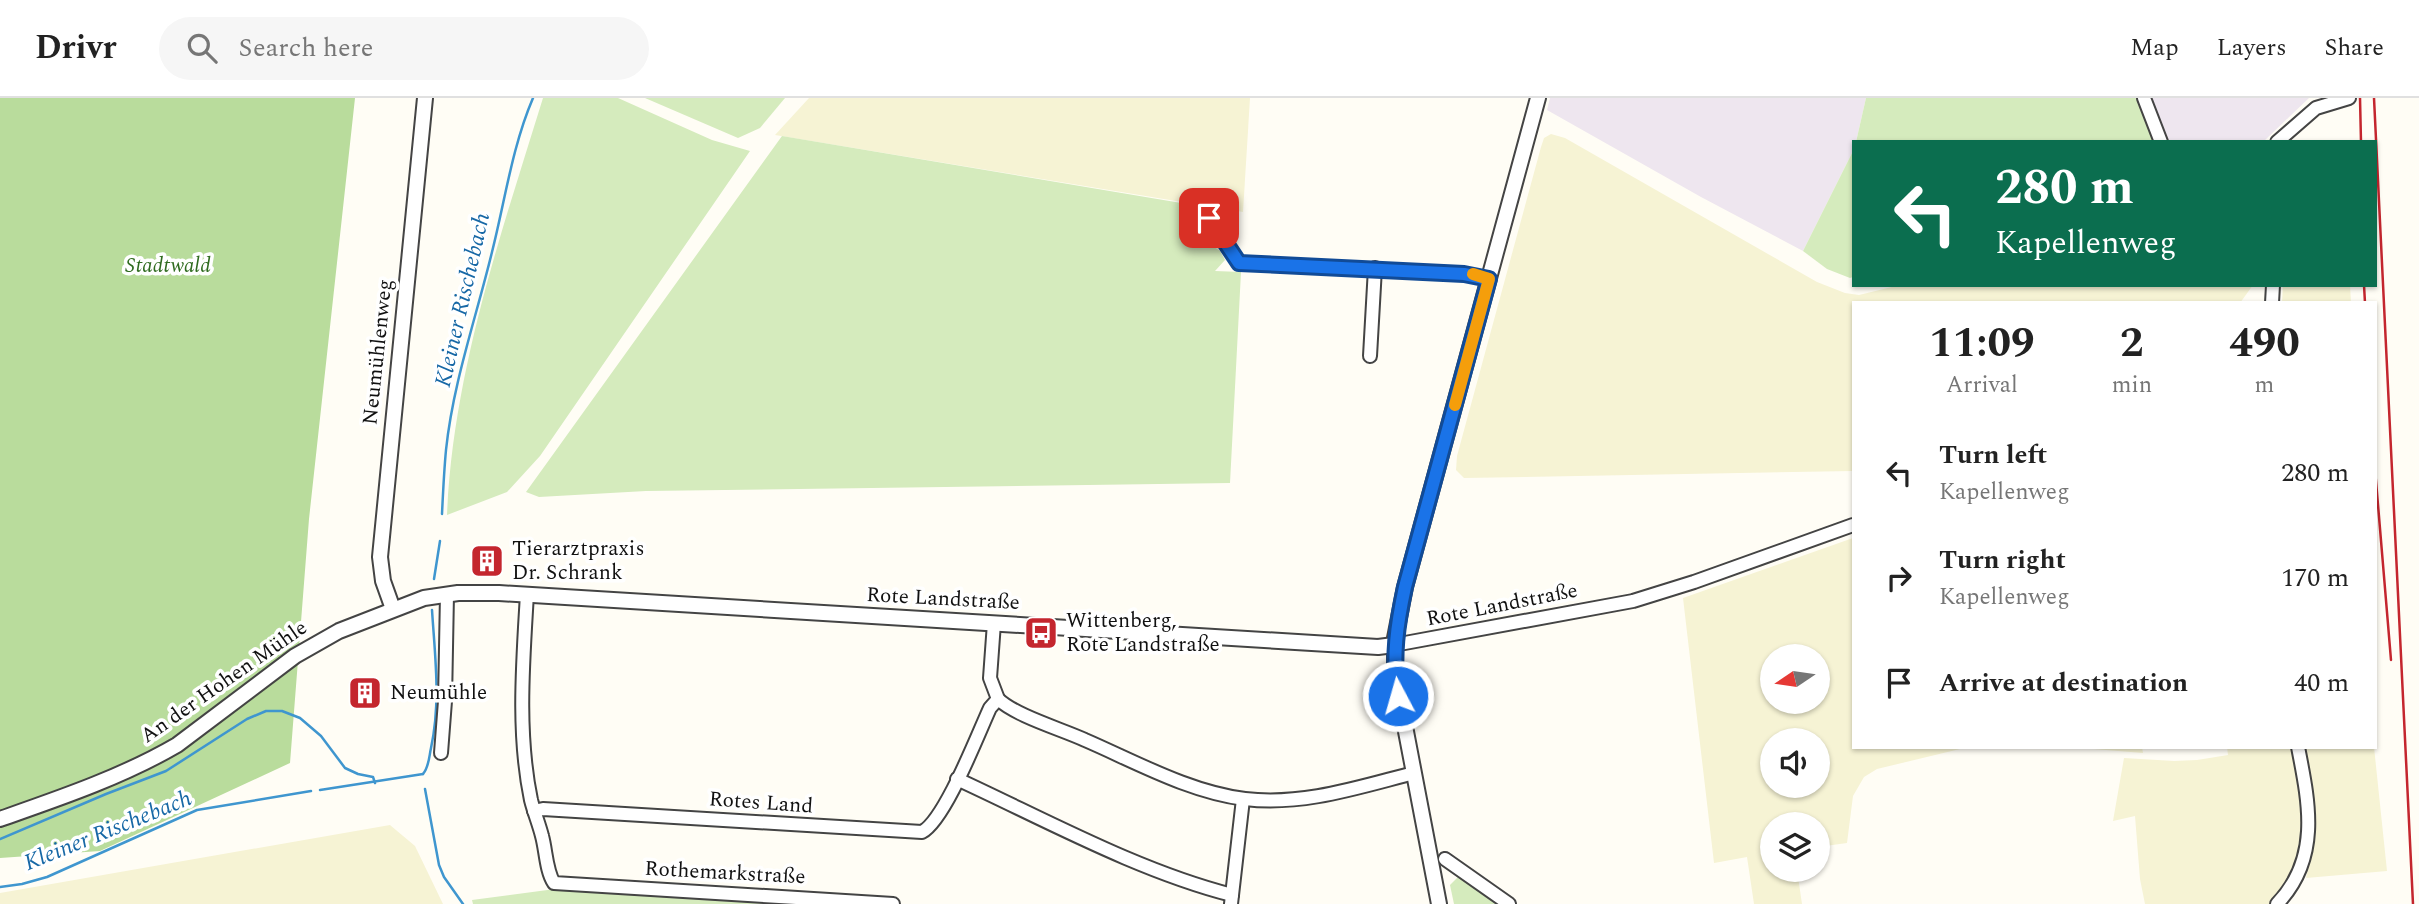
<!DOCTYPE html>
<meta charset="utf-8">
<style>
:root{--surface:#fff;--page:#f6f6f6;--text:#222;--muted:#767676;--line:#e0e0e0}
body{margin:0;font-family:Spectral,serif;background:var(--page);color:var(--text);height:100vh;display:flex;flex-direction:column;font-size:26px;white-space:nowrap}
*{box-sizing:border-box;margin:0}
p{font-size:23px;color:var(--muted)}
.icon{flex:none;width:38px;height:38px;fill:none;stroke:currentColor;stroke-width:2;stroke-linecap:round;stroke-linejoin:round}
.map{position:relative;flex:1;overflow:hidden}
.sheet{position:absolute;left:1852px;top:203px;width:525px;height:448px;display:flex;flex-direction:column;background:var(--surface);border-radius:0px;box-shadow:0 2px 5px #0004}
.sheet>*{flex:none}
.hud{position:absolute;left:1852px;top:42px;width:525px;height:147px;border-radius:0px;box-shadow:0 2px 5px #0004;background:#0b6e4f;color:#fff;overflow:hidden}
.needle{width:46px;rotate:257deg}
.tools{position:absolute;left:1760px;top:546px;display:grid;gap:14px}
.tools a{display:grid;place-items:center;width:70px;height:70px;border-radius:50%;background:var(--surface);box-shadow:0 2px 5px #0004;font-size:35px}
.pin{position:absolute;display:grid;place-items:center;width:60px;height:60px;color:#fff;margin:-30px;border-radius:14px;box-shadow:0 4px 10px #0006}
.me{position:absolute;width:77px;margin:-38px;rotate:354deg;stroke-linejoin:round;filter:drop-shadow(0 0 5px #0008)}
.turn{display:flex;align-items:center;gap:24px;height:147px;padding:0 28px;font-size:32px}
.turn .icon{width:91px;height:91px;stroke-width:2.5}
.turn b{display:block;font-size:49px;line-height:60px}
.eta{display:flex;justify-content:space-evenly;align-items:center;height:119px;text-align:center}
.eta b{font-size:42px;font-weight:700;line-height:49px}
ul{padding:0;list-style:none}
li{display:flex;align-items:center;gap:21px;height:105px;padding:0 28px}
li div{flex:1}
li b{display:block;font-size:26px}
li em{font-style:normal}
header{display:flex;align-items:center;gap:42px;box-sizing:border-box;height:98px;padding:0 35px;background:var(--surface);border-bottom:2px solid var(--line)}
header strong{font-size:33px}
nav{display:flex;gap:38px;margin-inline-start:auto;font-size:24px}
.search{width:490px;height:63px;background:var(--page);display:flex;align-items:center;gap:18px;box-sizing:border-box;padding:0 24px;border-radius:38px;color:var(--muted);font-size:26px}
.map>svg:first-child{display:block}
</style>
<header>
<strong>Drivr</strong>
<div class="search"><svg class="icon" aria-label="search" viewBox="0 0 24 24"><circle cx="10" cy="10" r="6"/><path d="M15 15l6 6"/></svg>Search here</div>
<nav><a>Map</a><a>Layers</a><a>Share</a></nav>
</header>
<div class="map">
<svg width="2419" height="806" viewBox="0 0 2419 806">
<rect width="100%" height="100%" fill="#fffdf5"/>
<g fill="#eee6ef">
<path d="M1550,0h316l-10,44h-3v9l-50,100 -102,-54 -154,-87z"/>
<path d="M2152,0h157l-46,44h-94z"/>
</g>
<g fill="#f6f3d4" fill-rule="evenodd">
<path d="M809,0h441l-7,114 -468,-77z"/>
<path d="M1551,36l14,4 252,144 28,11 14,2 41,-10h353l-13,18h-387v168l-389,7 -8,-8 1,-14 84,-309 3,-9z"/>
<path d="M2283,187h67l1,18h-69z"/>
<path d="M1853,440v209h289l1,6 -74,-6 -109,2 -83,20 -13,8 -11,19 -6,47 -29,4v-23h-45v46h24l5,34h-48l-7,-47 -33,6 -31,-265zM1773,558h45v46h-45zM1818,642v46h-45v-46z"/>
<path d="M2227,649h65l8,39 4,39 -4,32 -9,24 -20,23h-126l-5,-25 -5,-63 -22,5 11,-63 50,3 23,-1 31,-5z"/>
<path d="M2303,649h71l13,124 -81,7 7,-34 -2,-58z"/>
<path d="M390,727l25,21 28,58h-443v-11z"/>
</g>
<g fill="#d5ebbd">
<path d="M543,0h75l94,42 38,11 -210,305 -33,36 -60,23c6,-143 54,-281 96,-417z"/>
<path d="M645,0h140l-25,30 -22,10z"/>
<path d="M1866,0h273l17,44h-300z"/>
<path d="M782,38l429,72 -4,13 -7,1 -7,11 27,18 5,9 -10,11 26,1 -11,211 -584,8 -107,6 -13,-5z"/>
<path d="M1853,53v126l-3,1 -23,-9 -24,-18z"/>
<path d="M1458,779l42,27h-46l-4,-19z"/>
<path d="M555,791l257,15h-339l-1,-4z"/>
</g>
<path fill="#b9dc9c" d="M0,0h355l-46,421 -19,244 -190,88 -100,7z"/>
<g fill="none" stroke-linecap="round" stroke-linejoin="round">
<g stroke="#3f96cf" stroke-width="2.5">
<path d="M442,416c1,-21 2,-43 4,-64 7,-67 30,-132 46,-198 13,-51 20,-105 41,-154"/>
<path d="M434,481l6,-38"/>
<path d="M423,676c6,-7 6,-17 8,-26 10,-46 4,-91 1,-138"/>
<path d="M425,691l14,76 5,12 19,27"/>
<path d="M320,692l103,-16"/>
<path d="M0,741l106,-45 60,-23 81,-52 19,-8h16l18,7 21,18 24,32 13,6 15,3 2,6"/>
<path d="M0,789l22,-3 25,-7 150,-67 114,-19"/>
</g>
<defs>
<g id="minor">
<path d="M2144,0l17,44"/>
<path d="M2277,44l39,-34 33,-10"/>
<path d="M1208,120l31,45 225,11 25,5"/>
<path d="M2272,205l1,-18"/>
<path d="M1370,258l5,-88"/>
<path d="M527,496c-4,68 -10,139 4,206 3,12 8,24 11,36 4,14 4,35 12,47l339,21"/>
<path d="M1394,547l239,-44 61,-19 159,-57"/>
<path d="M998,601c18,17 63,30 87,41 51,22 104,52 160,59 58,7 114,-12 169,-26"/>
<path d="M441,655l4,-52 2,-107"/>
<path d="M957,681c89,41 181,92 275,116"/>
<path d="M534,713l9,-2 379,23c23,-12 56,-98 68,-124l8,-9 -8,-21 4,-55"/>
<path d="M1445,761l64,45"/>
<path d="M1231,806l12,-105"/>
<path d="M2277,806c44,-46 32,-101 21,-157"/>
</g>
<g id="tertiary">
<path d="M393,511l-10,-28 -3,-24 45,-459"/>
<path d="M0,721c60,-21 122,-42 177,-74l118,-89 44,-25 85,-33 34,-5h41l879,54 16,-2"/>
<path d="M1439,806l-44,-230v-36l10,-51 133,-489"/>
</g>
</defs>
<use href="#minor" stroke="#444" stroke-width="16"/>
<use href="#tertiary" stroke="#444" stroke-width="18"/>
<use href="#minor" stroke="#fff" stroke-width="12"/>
<use href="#tertiary" stroke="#fff" stroke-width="14"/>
<g stroke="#c4262e" stroke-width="2.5">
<path d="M2360,0l1,44"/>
<path d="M2374,0l39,806"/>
<path d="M2364,187l1,18"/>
<path d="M2375,371l16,191"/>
</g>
</g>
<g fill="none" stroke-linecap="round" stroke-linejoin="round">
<defs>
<path id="route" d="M1209,120l30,45 225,11 25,5 -84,308c-8,37 -13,70 -7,109"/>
</defs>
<use href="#route" stroke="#114b97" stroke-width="18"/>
<use href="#route" stroke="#1a73e8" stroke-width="12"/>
<path stroke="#f59e0b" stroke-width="12" d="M1455,307l34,-126 -16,-5"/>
</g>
<defs>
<symbol id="building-square" viewBox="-11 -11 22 22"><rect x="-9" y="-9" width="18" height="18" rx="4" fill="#c4262e" stroke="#fff"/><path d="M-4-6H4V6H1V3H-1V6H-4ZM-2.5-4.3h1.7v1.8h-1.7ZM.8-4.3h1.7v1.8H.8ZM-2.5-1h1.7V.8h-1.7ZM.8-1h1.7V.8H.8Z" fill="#fff"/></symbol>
<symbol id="bus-square" viewBox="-11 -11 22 22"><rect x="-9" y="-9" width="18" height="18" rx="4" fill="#c4262e" stroke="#fff"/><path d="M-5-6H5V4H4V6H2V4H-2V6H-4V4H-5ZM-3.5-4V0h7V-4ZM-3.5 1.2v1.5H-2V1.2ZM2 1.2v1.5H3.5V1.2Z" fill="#fff"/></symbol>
</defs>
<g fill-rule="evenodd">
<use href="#building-square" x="468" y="444" width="38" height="38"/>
<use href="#bus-square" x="1022" y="516" width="38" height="38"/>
<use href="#building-square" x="346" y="576" width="38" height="38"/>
</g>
<g text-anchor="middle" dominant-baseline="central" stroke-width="7" stroke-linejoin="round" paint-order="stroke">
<g font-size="21" font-style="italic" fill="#2f6b1f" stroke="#fff">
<text x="168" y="168">Stadtwald</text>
</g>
<g font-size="21" fill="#111" stroke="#fff">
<text transform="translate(378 254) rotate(-84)">Neumühlenweg</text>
<text transform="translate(943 501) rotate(3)">Rote Landstraße</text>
<text transform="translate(1502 507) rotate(-11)">Rote Landstraße</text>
<text transform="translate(224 584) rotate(-35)">An der Hohen Mühle</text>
<text transform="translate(761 705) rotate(4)">Rotes Land</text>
<text transform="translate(725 775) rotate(3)">Rothemarkstraße</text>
</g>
<g font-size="21" fill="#111" stroke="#fff" text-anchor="start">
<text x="512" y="451">Tierarztpraxis<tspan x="512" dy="24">Dr. Schrank</tspan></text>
<text x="1066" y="523">Wittenberg,<tspan x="1066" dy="24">Rote Landstraße</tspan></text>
<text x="390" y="595">Neumühle</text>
</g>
<g font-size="23" font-style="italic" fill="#1768a6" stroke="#fff">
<text transform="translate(463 202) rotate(-77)">Kleiner Rischebach</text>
<text transform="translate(108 733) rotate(-22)">Kleiner Rischebach</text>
</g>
</g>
</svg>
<div class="tools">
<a><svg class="needle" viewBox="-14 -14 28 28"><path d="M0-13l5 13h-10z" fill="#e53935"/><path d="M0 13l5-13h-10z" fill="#767676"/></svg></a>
<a><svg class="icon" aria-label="sound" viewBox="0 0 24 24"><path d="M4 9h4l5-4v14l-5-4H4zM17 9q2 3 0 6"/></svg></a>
<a><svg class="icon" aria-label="layers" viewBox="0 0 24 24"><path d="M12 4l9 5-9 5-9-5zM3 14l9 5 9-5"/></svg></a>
</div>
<div class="pin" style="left:1209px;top:120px;background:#d93025"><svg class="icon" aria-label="arrive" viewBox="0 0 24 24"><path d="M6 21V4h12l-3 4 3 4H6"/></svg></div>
<svg class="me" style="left:1398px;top:598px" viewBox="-20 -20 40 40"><circle r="17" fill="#1a73e8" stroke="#fff" stroke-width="3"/><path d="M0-11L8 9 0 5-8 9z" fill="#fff"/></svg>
<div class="hud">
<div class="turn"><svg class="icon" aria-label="left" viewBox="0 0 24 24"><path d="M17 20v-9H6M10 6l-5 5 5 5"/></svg><div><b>280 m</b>Kapellenweg</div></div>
</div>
<section class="sheet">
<div class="eta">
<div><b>11:09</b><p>Arrival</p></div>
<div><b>2</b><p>min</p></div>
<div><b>490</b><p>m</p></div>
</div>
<ul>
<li><svg class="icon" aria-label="left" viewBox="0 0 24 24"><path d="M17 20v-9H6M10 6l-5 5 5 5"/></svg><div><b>Turn left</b><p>Kapellenweg</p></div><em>280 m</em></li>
<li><svg class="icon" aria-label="right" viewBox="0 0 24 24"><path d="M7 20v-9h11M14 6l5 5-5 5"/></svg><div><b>Turn right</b><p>Kapellenweg</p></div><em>170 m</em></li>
<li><svg class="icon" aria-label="arrive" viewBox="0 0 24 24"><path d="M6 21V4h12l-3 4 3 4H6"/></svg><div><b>Arrive at destination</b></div><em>40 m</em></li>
</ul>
</section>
</div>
